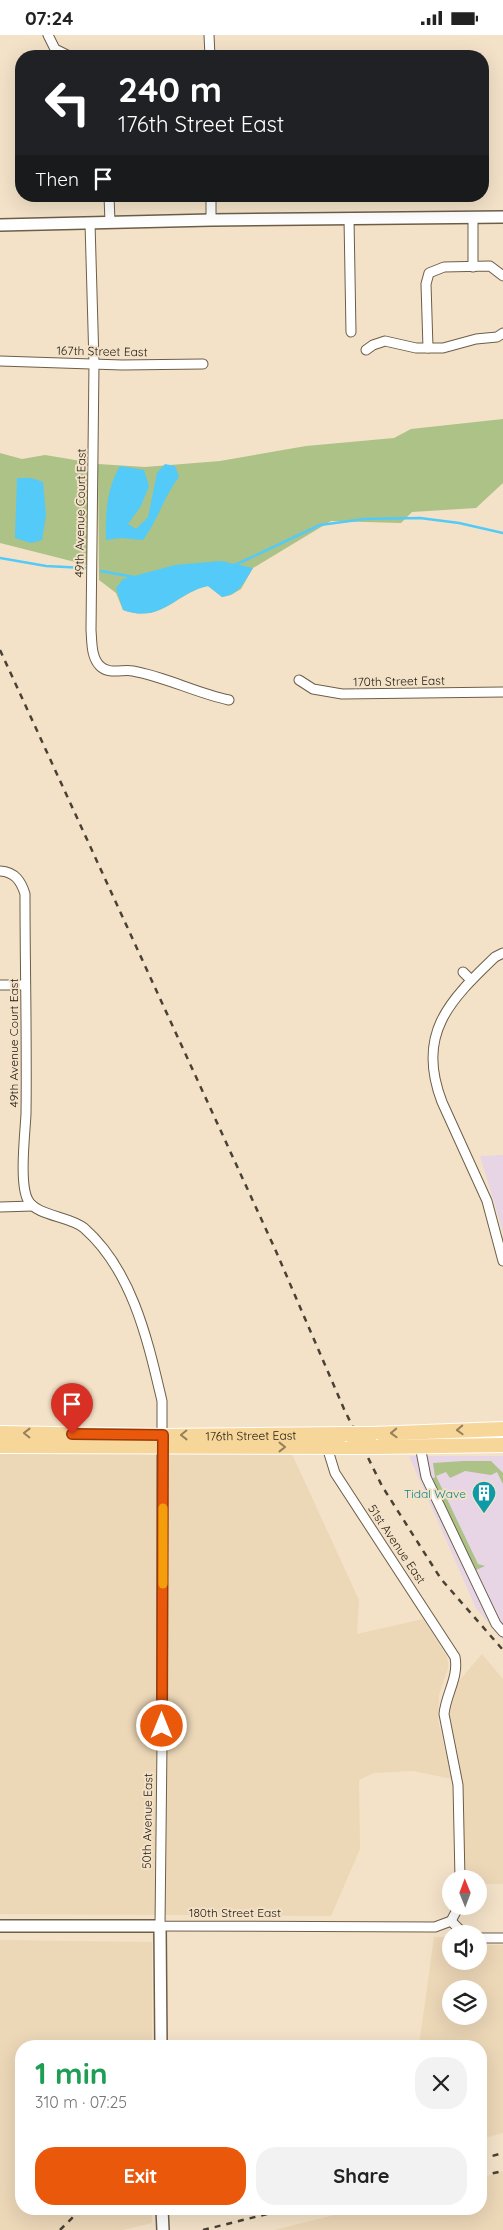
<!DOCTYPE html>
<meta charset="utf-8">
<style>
:root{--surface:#fff;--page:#f2f2f2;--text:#222;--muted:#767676;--accent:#ea580c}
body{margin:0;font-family:Quicksand,sans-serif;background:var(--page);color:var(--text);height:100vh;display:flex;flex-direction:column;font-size:19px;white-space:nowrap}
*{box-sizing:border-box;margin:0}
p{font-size:16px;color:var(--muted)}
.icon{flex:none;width:28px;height:28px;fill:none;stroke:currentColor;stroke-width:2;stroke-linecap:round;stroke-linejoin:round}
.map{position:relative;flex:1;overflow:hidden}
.panel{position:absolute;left:15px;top:2005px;width:472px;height:175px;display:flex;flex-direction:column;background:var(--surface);border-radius:20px;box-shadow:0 5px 20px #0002}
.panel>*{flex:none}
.top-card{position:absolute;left:15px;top:15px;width:474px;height:152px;border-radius:20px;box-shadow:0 5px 20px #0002;background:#202124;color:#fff;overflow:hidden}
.needle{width:32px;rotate:359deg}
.controls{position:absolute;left:442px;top:1835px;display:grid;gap:10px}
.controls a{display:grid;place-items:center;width:45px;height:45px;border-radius:50%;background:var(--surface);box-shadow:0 5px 20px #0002;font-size:25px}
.pin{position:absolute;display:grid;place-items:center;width:42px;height:42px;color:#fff;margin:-51px -21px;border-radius:50% 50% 50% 0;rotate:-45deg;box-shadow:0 0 5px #0007}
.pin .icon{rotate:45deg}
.me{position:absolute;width:55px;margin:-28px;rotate:0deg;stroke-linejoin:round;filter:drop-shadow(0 0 4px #0008)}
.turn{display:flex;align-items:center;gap:18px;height:105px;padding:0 20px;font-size:22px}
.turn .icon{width:65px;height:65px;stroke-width:2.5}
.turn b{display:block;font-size:35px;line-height:42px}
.then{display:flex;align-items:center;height:48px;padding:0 20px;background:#0003;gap:10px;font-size:19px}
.round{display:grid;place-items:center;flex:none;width:52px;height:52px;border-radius:20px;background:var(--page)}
.summary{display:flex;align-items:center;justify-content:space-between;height:85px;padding:0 20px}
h1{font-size:30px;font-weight:800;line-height:38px;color:#1e9e55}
.action{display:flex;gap:10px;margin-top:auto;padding:10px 20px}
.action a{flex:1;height:58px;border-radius:20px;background:var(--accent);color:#fff;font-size:20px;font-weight:800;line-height:58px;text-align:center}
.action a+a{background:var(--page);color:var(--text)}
.status{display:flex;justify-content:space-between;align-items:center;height:35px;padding:0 25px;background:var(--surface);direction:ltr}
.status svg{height:14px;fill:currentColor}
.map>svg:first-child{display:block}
</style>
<div class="status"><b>07:24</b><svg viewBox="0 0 49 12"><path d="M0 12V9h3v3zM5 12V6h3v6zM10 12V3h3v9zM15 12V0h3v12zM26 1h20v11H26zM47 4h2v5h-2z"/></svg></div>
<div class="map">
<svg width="503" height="2195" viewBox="0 0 503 2195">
<rect width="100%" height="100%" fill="#f3e2c8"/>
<g fill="#e7d4e4">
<path d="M503,1120v77l-23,-76z"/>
<path d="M409,1421h94v184l-27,-32z"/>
</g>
<g fill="#ecd7b7" fill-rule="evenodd">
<path d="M0,1417l292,2 67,146 -2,34 66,-15 23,36 2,7v6l-9,27 -1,25 14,59 -39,-8 -39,2 -15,7 1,69 -29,67 -331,-2z"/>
<path d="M482,1619l21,25v205h-24v-5h-13l-5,-92 -12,-70 1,-18 4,-12z"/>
<path d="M434,1902h17v24h28v-16h24v188l-22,6v-93h-62zM451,1954h28v27h-28z"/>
<path d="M0,1905l152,2v104h-131v163h131v14l-29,7h-123z"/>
<path d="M503,2136v59h-229l85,-21h122v-31z"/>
</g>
<g fill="#acc287">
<path d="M503,384v64l-27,25 -64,4 -11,11 -70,-2 -78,47 -12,21 -10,6 -9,2 -14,-11c-33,7 -45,38 -85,24l-7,-17 -17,-13 -1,-116 47,3 75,-6 86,-15 88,-8 17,-9z"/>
<path d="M0,418l22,6 23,-4 42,7v103l-87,-22z"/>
<path d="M464,1426h27l12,12v11l-6,-12 -6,3 -26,-4 -15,7 -4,-6 -10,4 42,88 7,2 -9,4 -45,-90 4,-3 -2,-14z"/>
</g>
<g fill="#53caf7">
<path d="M165,429l10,2 4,11c-15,19 -21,43 -36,63l-22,-2 -15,2c-1,-25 1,-53 14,-74l24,4 5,16 -8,20 -13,18 8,5 12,-12 9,-44z"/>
<path d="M17,443h14l12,4 3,33 -4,25 -11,3 -16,-5z"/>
<path d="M221,526l32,7c-9,14 -13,26 -31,29l-14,-11c-34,7 -45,38 -85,24l-7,-22 7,-9 52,-14z"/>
</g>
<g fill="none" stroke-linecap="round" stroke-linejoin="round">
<g stroke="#53caf7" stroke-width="2.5">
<path d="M0,523l46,8 39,2"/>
<path d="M235,530l85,-40 45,-6 55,-1 39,5 44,10"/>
<path d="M101,536l33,6"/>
</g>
<defs>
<g id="minor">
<path d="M48,0l7,14 14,7"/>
<path d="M209,0l1,21"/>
<path d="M109,161l1,26"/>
<path d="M211,161v24"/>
<path d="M349,183l2,114"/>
<path d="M473,183v49"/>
<path d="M90,188l4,140 -3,267c1,12 0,27 9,36 9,9 23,3 33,5 33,6 63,22 96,29"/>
<path d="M428,313l-2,-64 3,-11 15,-6 46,-1 13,10"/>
<path d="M366,315l7,-5 12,-4 31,7h27l33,-9 21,-2 6,-4"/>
<path d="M0,326l122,4 81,-1"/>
<path d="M299,645l14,9 29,5 161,-2"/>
<path d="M0,836c15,1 21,10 25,23 0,73 2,147 1,220 -1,20 -7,70 2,86 8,16 42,16 56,28 49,43 64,114 78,173v343l-2,182 275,1 16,-6 8,-15"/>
<path d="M503,918l-8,4c-46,44 -79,77 -53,145l45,99 16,60"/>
<path d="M463,937l8,8"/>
<path d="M0,950h25"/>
<path d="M0,1172l33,-1"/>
<path d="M420,1411l6,31 70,147 7,8"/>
<path d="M327,1412l8,26 120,184c4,20 -9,37 -11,57l14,71 2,94"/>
<path d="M451,1886l13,13"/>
<path d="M479,1903h24"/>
</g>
<g id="tertiary">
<path d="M0,190l211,-5 292,-3"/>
<path d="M0,1891h160l1,120"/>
<path d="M162,2174l1,21"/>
</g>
<g id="primary">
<path id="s1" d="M0,1398l163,3 182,-2"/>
<path d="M372,1399l131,-5"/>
<path d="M0,1411l351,1"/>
<path d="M378,1412l125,-2"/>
</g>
</defs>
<use href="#minor" stroke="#6d5e48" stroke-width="11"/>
<use href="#tertiary" stroke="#6d5e48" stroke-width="14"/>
<use href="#primary" stroke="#fff" stroke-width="16"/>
<use href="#minor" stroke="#fff" stroke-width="9"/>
<use href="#tertiary" stroke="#fff" stroke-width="11"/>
<use href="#primary" stroke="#f7d69a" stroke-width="14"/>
<g stroke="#494135" stroke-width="2.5" stroke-dasharray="6 6" stroke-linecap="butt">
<path d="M0,615l275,599 69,160 38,77 59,93 62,71"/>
<path d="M481,2124l22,-6"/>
<path d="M481,2141l22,-5"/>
<path d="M280,2178l25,-4"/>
<path d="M60,2195l21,-21"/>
<path d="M203,2195l84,-21"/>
</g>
<defs>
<g id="primary-bridge">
<path d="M345,1399h27"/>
<path d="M351,1412h27"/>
</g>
</defs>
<use href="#primary-bridge" stroke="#fff" stroke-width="16" stroke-linecap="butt"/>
<use href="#primary-bridge" stroke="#f7d69a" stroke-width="14"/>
</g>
<defs><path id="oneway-chevron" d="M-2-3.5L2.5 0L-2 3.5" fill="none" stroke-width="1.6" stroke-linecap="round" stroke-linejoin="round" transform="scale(1.25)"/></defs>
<g stroke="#95805b">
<use href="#oneway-chevron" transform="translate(460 1395) rotate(178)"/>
<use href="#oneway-chevron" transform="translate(27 1398) rotate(-179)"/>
<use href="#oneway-chevron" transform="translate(394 1398) rotate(178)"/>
<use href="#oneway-chevron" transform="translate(184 1400) rotate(179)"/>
<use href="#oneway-chevron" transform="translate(282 1412)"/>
</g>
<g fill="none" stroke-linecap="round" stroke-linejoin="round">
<defs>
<path id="route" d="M72,1399l91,1 -1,291"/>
</defs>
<use href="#route" stroke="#983908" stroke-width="12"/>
<use href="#route" stroke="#ea580c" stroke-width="9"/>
<path stroke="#f59e0b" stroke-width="9" d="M163,1549v-76"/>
</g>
<defs>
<symbol id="building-pin" viewBox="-11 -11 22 30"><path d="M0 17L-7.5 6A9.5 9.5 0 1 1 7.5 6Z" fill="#0f9aa8" stroke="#f3e2c8"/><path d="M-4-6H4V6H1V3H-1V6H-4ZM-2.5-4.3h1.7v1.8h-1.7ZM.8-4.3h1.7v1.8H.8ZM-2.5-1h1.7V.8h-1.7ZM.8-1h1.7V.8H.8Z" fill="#fff"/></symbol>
</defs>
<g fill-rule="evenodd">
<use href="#building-pin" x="470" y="1444" width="28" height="38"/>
</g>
<g text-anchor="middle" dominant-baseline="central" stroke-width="4" stroke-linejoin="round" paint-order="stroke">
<g font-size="12" fill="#1d170e" stroke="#f3e2c8">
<text transform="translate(102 316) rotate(1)">167th Street East</text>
<text transform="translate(80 478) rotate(-89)">49th Avenue Court East</text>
<text transform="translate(399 646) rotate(-1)">170th Street East</text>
<text transform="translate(13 1008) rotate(-90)">49th Avenue Court East</text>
<text stroke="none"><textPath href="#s1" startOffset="251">176th Street East</textPath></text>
<text transform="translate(397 1509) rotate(56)">51st Avenue East</text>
<text transform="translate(147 1786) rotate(-89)">50th Avenue East</text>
<text x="235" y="1877">180th Street East</text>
</g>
<g font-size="12" fill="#0d838f" stroke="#f3e2c8" text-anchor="end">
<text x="466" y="1458">Tidal Wave</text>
</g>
</g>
</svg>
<div class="controls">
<a><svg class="needle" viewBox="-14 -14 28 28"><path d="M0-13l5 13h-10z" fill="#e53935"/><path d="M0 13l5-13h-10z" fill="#767676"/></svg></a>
<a><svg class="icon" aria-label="sound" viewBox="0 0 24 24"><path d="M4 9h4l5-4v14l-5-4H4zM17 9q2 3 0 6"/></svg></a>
<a><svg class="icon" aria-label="layers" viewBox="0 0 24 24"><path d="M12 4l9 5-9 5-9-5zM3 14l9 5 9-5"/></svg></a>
</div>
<div class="pin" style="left:72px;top:1399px;background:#d93025"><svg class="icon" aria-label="arrive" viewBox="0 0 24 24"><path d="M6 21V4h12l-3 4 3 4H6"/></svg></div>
<svg class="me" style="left:162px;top:1691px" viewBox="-20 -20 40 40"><circle r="17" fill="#ea580c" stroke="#fff" stroke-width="3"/><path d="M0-11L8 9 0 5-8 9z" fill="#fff"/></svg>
<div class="top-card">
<div class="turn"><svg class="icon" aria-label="left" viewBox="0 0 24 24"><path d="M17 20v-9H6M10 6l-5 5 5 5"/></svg><div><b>240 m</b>176th Street East</div></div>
<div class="then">Then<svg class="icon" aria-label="arrive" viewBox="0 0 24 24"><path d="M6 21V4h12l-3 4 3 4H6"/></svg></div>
</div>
<section class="panel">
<div class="summary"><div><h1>1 min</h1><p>310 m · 07:25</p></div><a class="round"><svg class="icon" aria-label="close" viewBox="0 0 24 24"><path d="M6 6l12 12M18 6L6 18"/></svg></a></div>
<div class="action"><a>Exit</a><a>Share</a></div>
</section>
</div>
